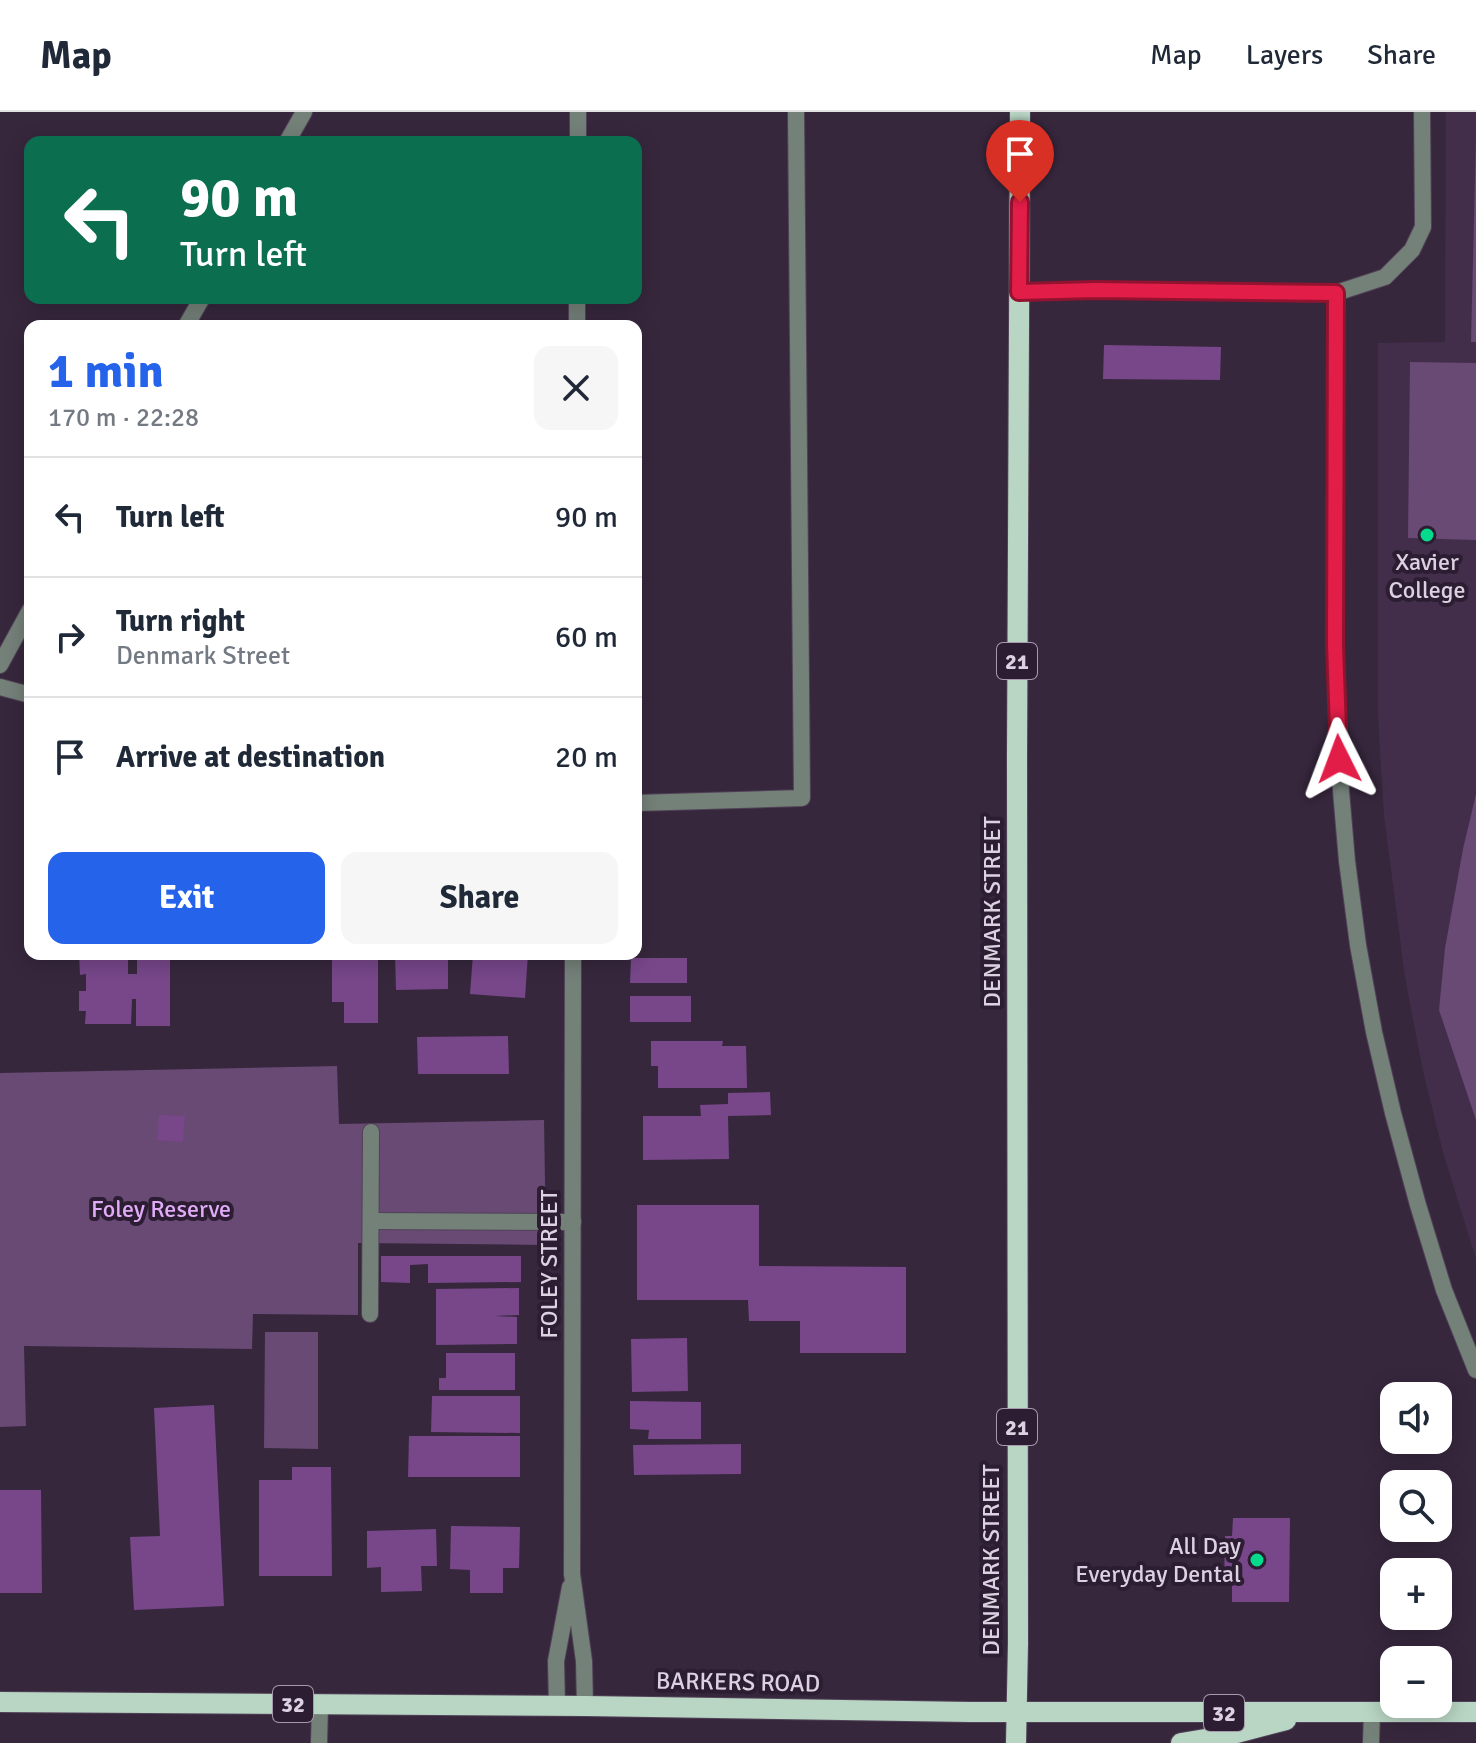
<!DOCTYPE html>
<meta charset="utf-8">
<style>
:root{--surface:#fff;--page:#f6f6f7;--text:#1f2937;--muted:#747a83;--line:#e0e1e3;--accent:#2563eb}
body{margin:0;font-family:Signika,sans-serif;background:var(--page);color:var(--text);height:100vh;display:flex;flex-direction:column;font-size:30px;white-space:nowrap}
*{box-sizing:border-box;margin:0}
p{font-size:26px;color:var(--muted)}
.icon{flex:none;width:44px;height:44px;fill:none;stroke:currentColor;stroke-width:2;stroke-linecap:round;stroke-linejoin:round}
.map{position:relative;flex:1;overflow:hidden}
.side{position:absolute;left:24px;top:208px;width:618px;height:640px;display:flex;flex-direction:column;background:var(--surface);border-radius:16px;box-shadow:0 4px 20px #0003}
.side>*{flex:none}
.banner{position:absolute;left:24px;top:24px;width:618px;height:168px;border-radius:16px;box-shadow:0 4px 20px #0003;background:#0b6e4f;color:#fff;overflow:hidden}
.buttons{position:absolute;left:1380px;top:1270px;display:grid;gap:16px}
.buttons a{display:grid;place-items:center;width:72px;height:72px;border-radius:16px;background:var(--surface);box-shadow:0 4px 20px #0003;font-size:40px}
.pin{position:absolute;display:grid;place-items:center;width:68px;height:68px;color:#fff;margin:-82px -34px;border-radius:50% 50% 50% 0;rotate:-45deg;box-shadow:0 0 8px #0007}
.pin .icon{rotate:45deg}
.me{position:absolute;width:88px;margin:-44px;rotate:357deg;stroke-linejoin:round;filter:drop-shadow(0 0 6px #0008)}
.turn{display:flex;align-items:center;gap:28px;height:168px;padding:0 24px;font-size:36px}
.turn .icon{width:104px;height:104px;stroke-width:2.5}
.turn b{display:block;font-size:56px;line-height:68px}
.round{display:grid;place-items:center;flex:none;width:84px;height:84px;border-radius:16px;background:var(--page)}
.head{display:flex;align-items:center;justify-content:space-between;height:136px;padding:0 24px}
h1{font-size:48px;font-weight:800;line-height:60px;color:var(--accent)}
.cta{display:flex;gap:16px;margin-top:auto;padding:16px 24px}
.cta a{flex:1;height:92px;border-radius:16px;background:var(--accent);color:#fff;font-size:32px;font-weight:800;line-height:92px;text-align:center}
.cta a+a{background:var(--page);color:var(--text)}
ul{padding:0;list-style:none}
li{display:flex;align-items:center;gap:24px;height:120px;padding:0 24px;border-top:2px solid var(--line)}
li div{flex:1}
li b{display:block;font-size:30px}
li em{font-style:normal}
header{display:flex;align-items:center;gap:48px;box-sizing:border-box;height:112px;padding:0 40px;background:var(--surface);border-bottom:2px solid var(--line)}
header strong{font-size:38px}
nav{display:flex;gap:44px;margin-inline-start:auto;font-size:28px}
.map>svg:first-child{display:block}
</style>
<header>
<strong>Map</strong>
<nav><a>Map</a><a>Layers</a><a>Share</a></nav>
</header>
<div class="map">
<svg width="1476" height="1631" viewBox="0 0 1476 1631">
<rect width="100%" height="100%" fill="#37273d"/>
<path fill="#422e4a" d="M1446,0h30v1147l-33,-107 -20,-81 -18,-94 -21,-162 -6,-99v-373l67,-1z"/>
<g fill="#684a74">
<path d="M1476,25v205h-5z"/>
<path d="M1410,250l66,1v177l-68,-2z"/>
<path d="M1476,682v326l-37,-110 6,-62 18,-99z"/>
<path d="M337,954l2,58 205,-4 2,125 -188,-2v72l-105,-1 -1,35 -228,-3 2,80 -26,1v-354z"/>
<path d="M265,1220h53v117l-54,-1z"/>
</g>
<g fill="#77478a">
<path d="M1104,233l117,2 -1,33 -117,-1z"/>
<path d="M79,842h49v20h9v-18h33v70h-34v-27h-4l-1,25h-46l1,-13h-7v-20h7v-17l-6,1z"/>
<path d="M332,842h46v69h-34v-21h-12z"/>
<path d="M395,842h53v35l-52,1z"/>
<path d="M473,842h55l-3,44 -55,-4z"/>
<path d="M631,846h56v25h-57z"/>
<rect x="630" y="884" width="61" height="26"/>
<path d="M508,924l1,38h-91l-1,-37z"/>
<path d="M651,929h72l-1,5h24l1,42h-89v-22h-7z"/>
<path d="M770,980l1,23 -43,1 1,43 -86,1v-44h58l-1,-11 28,-1v-11z"/>
<path d="M159,1003l26,1 -2,26 -26,-2z"/>
<path d="M637,1093h122v61l147,1v86h-106v-32h-51l-1,-21h-111z"/>
<path d="M381,1144h140v26l-93,1v-19l-18,1v18l-29,-1z"/>
<path d="M519,1176v27l-25,1 23,1v27l-81,1v-56z"/>
<path d="M687,1226l1,53 -56,1 -1,-53z"/>
<path d="M446,1241h69v37h-76v-12h7z"/>
<path d="M432,1284h88v37l-89,-1z"/>
<path d="M630,1289l71,1v37h-53l1,-9 -19,-1z"/>
<path d="M214,1293l10,201 -90,4 -4,-73 30,-1 -6,-128z"/>
<path d="M409,1324h111v41h-112z"/>
<path d="M741,1332v30l-107,1 -1,-30z"/>
<path d="M292,1355h39l1,109h-73v-96h33z"/>
<path d="M0,1378h41l1,103h-42z"/>
<path d="M1233,1406h57l-1,84h-57v-17h-8l1,-49h7z"/>
<path d="M451,1414l69,1 -1,41h-16v25h-33v-23l-20,-1z"/>
<path d="M436,1417l1,37h-16l1,25 -41,1v-25l-14,1v-37z"/>
</g>
<g fill="none" stroke-linecap="round" stroke-linejoin="round">
<defs>
<g id="lane">
<path d="M1019,180l76,-2 241,3 49,-16 27,-27 11,-23 -1,-115"/>
<path d="M1336,181l-1,351 6,147 6,70 11,84 16,87 19,81 25,92 26,85 32,80"/>
<path d="M636,691l166,-5 -6,-686"/>
<path d="M371,1109l202,1"/>
<path d="M370,1202l1,-182"/>
<path d="M1371,1631l1,-32"/>
</g>
<g id="street">
<path d="M287,30l17,-30"/>
<path d="M578,30v-30"/>
<path d="M186,214l16,-28"/>
<path d="M577,214v-28"/>
<path d="M0,553l30,-55"/>
<path d="M0,575l30,8"/>
<path d="M573,842l-1,620 12,87 1,45"/>
<path d="M557,1594l-1,-45 14,-74"/>
<path d="M319,1631l1,-38"/>
</g>
<g id="primary">
<path d="M0,1590l585,4 385,6h506"/>
<path d="M1016,1631l2,-100 -1,-885 3,-646"/>
<path d="M1181,1631l48,-8 57,-15"/>
</g>
</defs>
<use href="#lane" stroke="#514257" stroke-width="18"/>
<use href="#street" stroke="#514257" stroke-width="18"/>
<use href="#primary" stroke="#514257" stroke-width="22"/>
<use href="#lane" stroke="#748179" stroke-width="16"/>
<use href="#street" stroke="#748179" stroke-width="16"/>
<use href="#primary" stroke="#b9d5c4" stroke-width="20"/>
</g>
<g fill="none" stroke-linecap="round" stroke-linejoin="round">
<defs>
<path id="route" d="M1020,90l-1,90 76,-2 241,3 -1,351 4,115"/>
</defs>
<use href="#route" stroke="#92132f" stroke-width="20"/>
<use href="#route" stroke="#e11d48" stroke-width="14"/>
</g>
<g fill="#05d98b" stroke="#2c1d33" stroke-width="3">
<circle cx="1427" cy="423" r="8"/>
<circle cx="1257" cy="1448" r="8"/>
</g>
<g text-anchor="middle" dominant-baseline="central" stroke-width="8" stroke-linejoin="round" paint-order="stroke">
<g fill="#2c1d33" stroke="#a69bac" stroke-width="2">
<rect x="997" y="531" width="40" height="36" rx="6"/>
<rect x="997" y="1297" width="40" height="36" rx="6"/>
<rect x="273" y="1574" width="40" height="36" rx="6"/>
<rect x="1204" y="1583" width="40" height="36" rx="6"/>
</g>
<g font-size="22" font-weight="bold" fill="#dbd1e0">
<text x="1017" y="549">21</text>
<text x="1017" y="1315">21</text>
<text x="293" y="1592">32</text>
<text x="1224" y="1601">32</text>
</g>
<g font-size="24" fill="#dbd1e0" stroke="#2c1d33">
<text x="1427" y="450">Xavier<tspan x="1427" dy="28">College</tspan></text>
<text x="1241" y="1434" text-anchor="end">All Day<tspan x="1241" dy="28">Everyday Dental</tspan></text>
</g>
<g font-size="24" fill="#dbd1e0" stroke="#2c1d33">
<text transform="translate(992 800) rotate(-90)">DENMARK STREET</text>
<text transform="translate(549 1152) rotate(-90)">FOLEY STREET</text>
<text transform="translate(991 1448) rotate(-90)">DENMARK STREET</text>
<text transform="translate(738 1570) rotate(1)">BARKERS ROAD</text>
</g>
<g font-size="24" fill="#e1acf7" stroke="#2c1d33">
<text x="161" y="1097">Foley Reserve</text>
</g>
</g>
</svg>
<div class="buttons">
<a><svg class="icon" aria-label="sound" viewBox="0 0 24 24"><path d="M4 9h4l5-4v14l-5-4H4zM17 9q2 3 0 6"/></svg></a>
<a><svg class="icon" aria-label="search" viewBox="0 0 24 24"><circle cx="10" cy="10" r="6"/><path d="M15 15l6 6"/></svg></a>
<a>+</a>
<a>−</a>
</div>
<div class="pin" style="left:1020px;top:90px;background:#d93025"><svg class="icon" aria-label="arrive" viewBox="0 0 24 24"><path d="M6 21V4h12l-3 4 3 4H6"/></svg></div>
<svg class="me" style="left:1339px;top:647px" viewBox="-20 -20 40 40"><path d="M0-17L14 15 0 8-14 15z" fill="#e11d48" stroke="#fff" stroke-width="4"/></svg>
<div class="banner">
<div class="turn"><svg class="icon" aria-label="left" viewBox="0 0 24 24"><path d="M17 20v-9H6M10 6l-5 5 5 5"/></svg><div><b>90 m</b>Turn left</div></div>
</div>
<section class="side">
<div class="head"><div><h1>1 min</h1><p>170 m · 22:28</p></div><a class="round"><svg class="icon" aria-label="close" viewBox="0 0 24 24"><path d="M6 6l12 12M18 6L6 18"/></svg></a></div>
<ul>
<li><svg class="icon" aria-label="left" viewBox="0 0 24 24"><path d="M17 20v-9H6M10 6l-5 5 5 5"/></svg><div><b>Turn left</b></div><em>90 m</em></li>
<li><svg class="icon" aria-label="right" viewBox="0 0 24 24"><path d="M7 20v-9h11M14 6l5 5-5 5"/></svg><div><b>Turn right</b><p>Denmark Street</p></div><em>60 m</em></li>
<li><svg class="icon" aria-label="arrive" viewBox="0 0 24 24"><path d="M6 21V4h12l-3 4 3 4H6"/></svg><div><b>Arrive at destination</b></div><em>20 m</em></li>
</ul>
<div class="cta"><a>Exit</a><a>Share</a></div>
</section>
</div>
